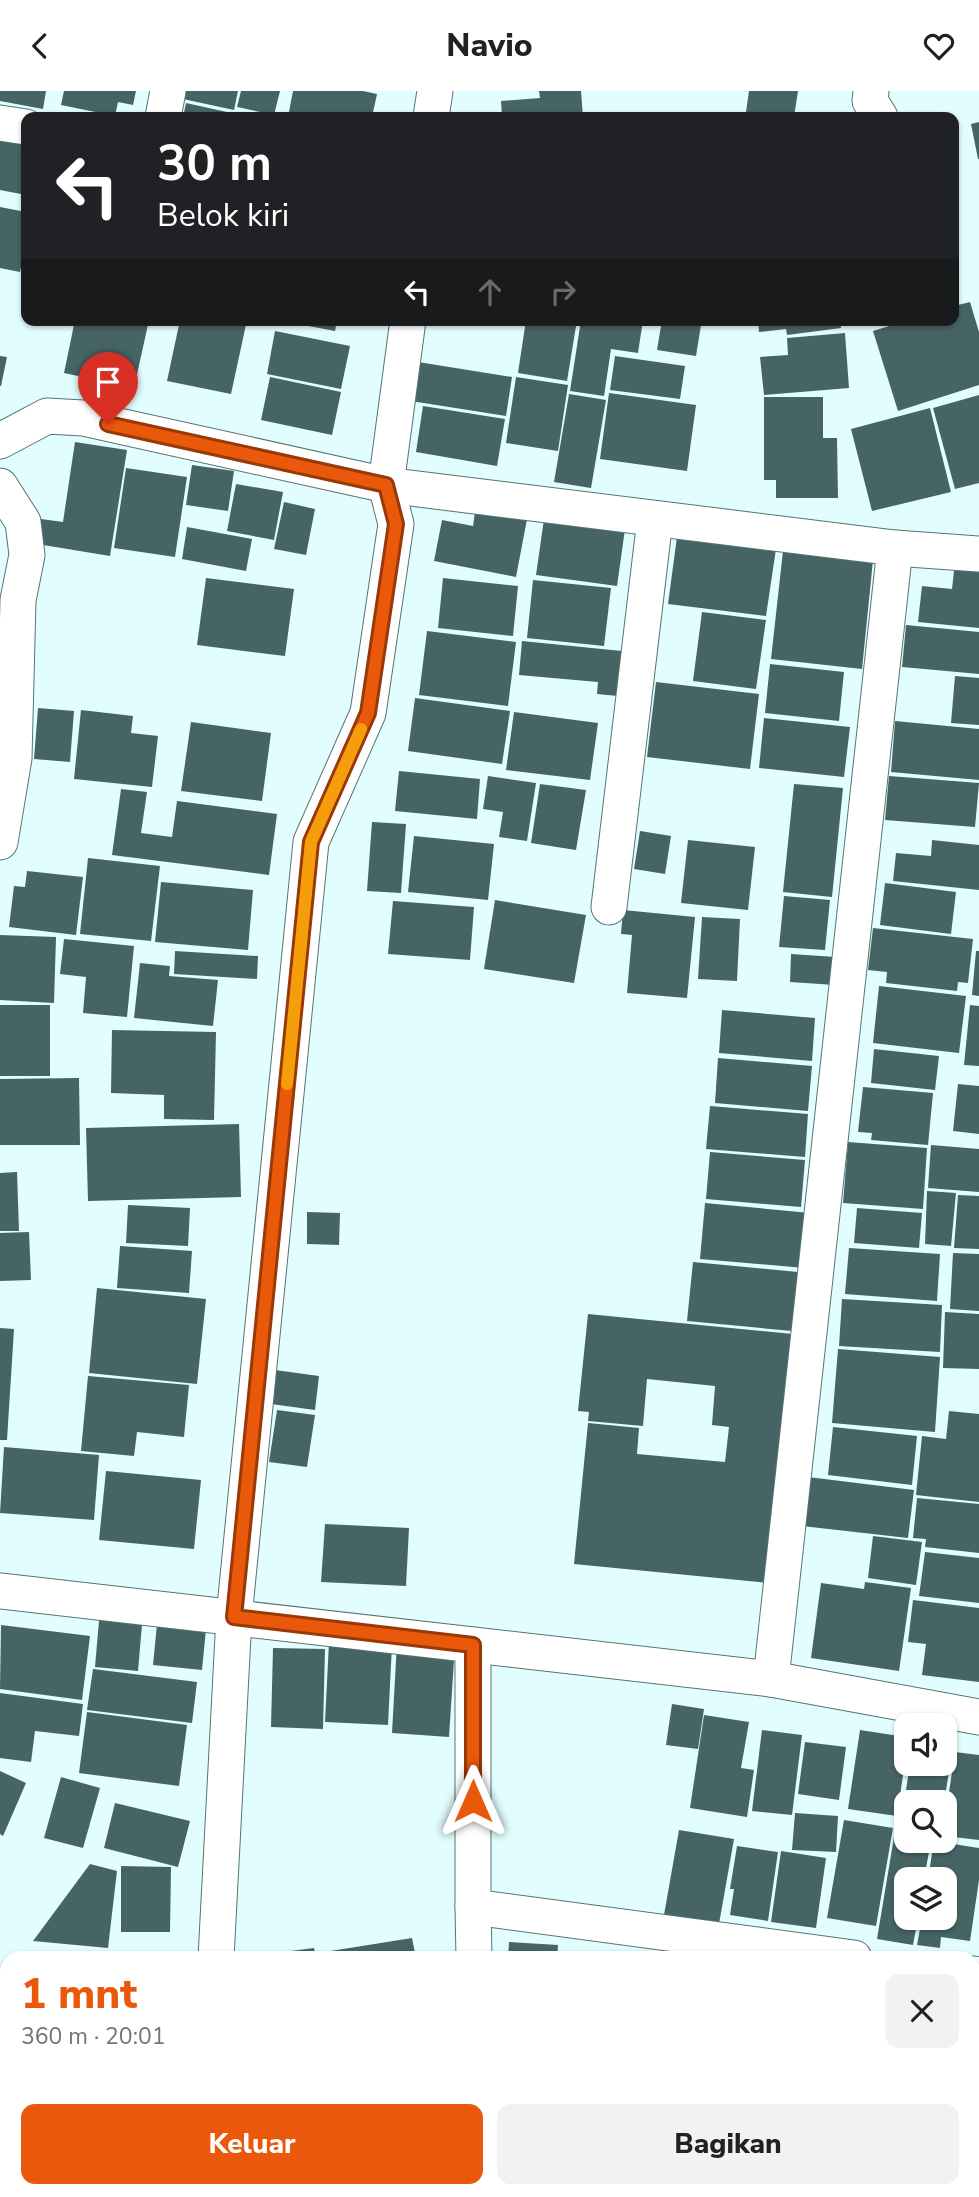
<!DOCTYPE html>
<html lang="id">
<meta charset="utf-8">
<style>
:root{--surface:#fff;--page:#f2f2f2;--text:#202124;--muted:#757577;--accent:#ea580c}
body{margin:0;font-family:"Nunito Sans",sans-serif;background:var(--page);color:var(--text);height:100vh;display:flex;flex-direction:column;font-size:26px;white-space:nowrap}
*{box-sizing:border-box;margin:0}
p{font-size:23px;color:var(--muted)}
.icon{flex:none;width:38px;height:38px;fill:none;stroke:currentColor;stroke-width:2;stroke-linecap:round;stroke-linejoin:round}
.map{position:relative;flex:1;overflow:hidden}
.drawer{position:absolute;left:0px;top:1860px;width:980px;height:247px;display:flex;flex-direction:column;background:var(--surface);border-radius:21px 21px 0 0;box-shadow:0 2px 5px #0004}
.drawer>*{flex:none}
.guide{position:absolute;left:21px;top:21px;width:938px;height:214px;border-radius:14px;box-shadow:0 2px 5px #0004;background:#202124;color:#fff;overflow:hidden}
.tools{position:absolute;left:894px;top:1622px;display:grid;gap:14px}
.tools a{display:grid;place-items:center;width:63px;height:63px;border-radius:14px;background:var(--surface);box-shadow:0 2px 5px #0004;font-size:35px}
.pin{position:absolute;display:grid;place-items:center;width:60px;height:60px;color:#fff;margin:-72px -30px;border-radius:50% 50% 50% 0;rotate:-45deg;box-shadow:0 0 7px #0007}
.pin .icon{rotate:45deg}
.me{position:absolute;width:77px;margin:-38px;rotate:0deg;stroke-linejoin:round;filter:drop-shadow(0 0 5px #0008)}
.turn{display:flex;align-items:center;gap:24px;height:147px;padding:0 21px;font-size:32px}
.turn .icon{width:91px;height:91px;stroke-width:2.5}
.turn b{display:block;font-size:49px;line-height:60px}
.lanes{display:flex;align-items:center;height:66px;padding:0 21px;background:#0003;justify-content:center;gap:35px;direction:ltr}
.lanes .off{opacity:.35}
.round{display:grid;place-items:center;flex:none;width:74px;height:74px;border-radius:14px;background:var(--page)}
.head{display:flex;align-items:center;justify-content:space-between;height:119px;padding:0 21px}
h1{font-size:42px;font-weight:800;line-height:52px;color:var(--accent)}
.primary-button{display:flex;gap:14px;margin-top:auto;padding:14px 21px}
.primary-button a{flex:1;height:80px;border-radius:14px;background:var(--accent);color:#fff;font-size:28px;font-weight:800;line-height:80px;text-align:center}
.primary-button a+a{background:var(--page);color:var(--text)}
header{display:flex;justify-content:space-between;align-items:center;height:91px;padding:0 21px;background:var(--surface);font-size:32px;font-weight:800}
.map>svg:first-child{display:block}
</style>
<header><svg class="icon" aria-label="back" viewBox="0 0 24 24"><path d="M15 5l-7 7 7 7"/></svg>Navio<svg class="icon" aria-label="heart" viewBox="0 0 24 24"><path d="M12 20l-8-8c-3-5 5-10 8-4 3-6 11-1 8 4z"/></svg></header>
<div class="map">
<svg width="979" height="2106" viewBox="0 0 979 2106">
<rect width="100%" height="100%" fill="#e2fdfe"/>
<g fill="#476465">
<path d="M0,0h46l-3,18 -43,-8z"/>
<path d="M64,0h72l-3,14 -15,-3 -3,14 -54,-11z"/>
<path d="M185,0h53l-4,19 -51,-11z"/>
<path d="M241,0h39l-6,24 -37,-8z"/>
<path d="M293,0h70l14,3 -5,23h-84z"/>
<path d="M539,0h42l2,26h-81l-1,-16 39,-3z"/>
<path d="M749,0h49l-4,26h-19l-29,-5z"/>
<path d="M186,12l50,11 -1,3h-52z"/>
<path d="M979,31v37h-1l-7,-35z"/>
<path d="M0,38l25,4 -3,17 4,1v44l-26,-5z"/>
<path d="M0,116l26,5v31l-6,29 -20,-4z"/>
<path d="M970,211l9,30v53l-81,26 -25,-80 36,-11h45v-14z"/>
<path d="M75,229h74l-15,68 -70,-15z"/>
<path d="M180,229h67l-16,74 -64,-13z"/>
<path d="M277,229h60l-2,11z"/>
<path d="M526,229h51l-10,61 -49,-8z"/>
<path d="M581,229h62l-5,33 -27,-4 -7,47 -34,-5z"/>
<path d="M662,229l39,5 -5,31 -39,-6z"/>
<path d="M758,229h82l1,8 -54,7 -1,-6 -27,3z"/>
<path d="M275,240l75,15 -9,43 -74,-15z"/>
<path d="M845,242l4,55 -85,7 -4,-38 28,-2 -1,-17z"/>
<path d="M0,265l7,1 -6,29h-1z"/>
<path d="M615,265l70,10 -5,33 -70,-9z"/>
<path d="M418,271l94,15 -6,39 -95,-15z"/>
<path d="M270,286l71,15 -9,43 -71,-15z"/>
<path d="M516,286l52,8 -10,66 -52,-8z"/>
<path d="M609,302l87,12 -9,66 -87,-12z"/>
<path d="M569,303l37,6 -15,88 -37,-6z"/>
<path d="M979,304v88l-24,6 -22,-81z"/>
<path d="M764,306h59v41h14l1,60h-62v-18h-12z"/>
<path d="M423,315l82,13 -8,47 -81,-14z"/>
<path d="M930,317l21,84 -79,19 -21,-82z"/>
<path d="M75,351l52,8 -17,106 -73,-12 4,-25 22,3z"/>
<path d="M192,374l42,6 -6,40 -42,-6z"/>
<path d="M126,377l61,9 -12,80 -61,-9z"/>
<path d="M236,393l47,8 -9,48 -47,-9z"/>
<path d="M284,411l31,7 -9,46 -32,-6z"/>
<path d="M476,414l52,9 -12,63 -82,-16 8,-41 31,6z"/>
<path d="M545,421l81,10 -9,64 -81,-11z"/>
<path d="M187,436l65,12 -6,32 -64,-12z"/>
<path d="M677,446l99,12 -10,67 -98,-12z"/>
<path d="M783,460l90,9 -11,109 -91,-10z"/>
<path d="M955,471l24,2v64l-61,-6 4,-36 30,3z"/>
<path d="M206,487l88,11 -9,67 -88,-11z"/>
<path d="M443,487l75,8 -5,50 -75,-8z"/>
<path d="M533,489l78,8 -7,58 -77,-8z"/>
<path d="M702,521l64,8 -10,69 -63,-8z"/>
<path d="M906,534l73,7v42l-77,-7z"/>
<path d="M427,540l89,11 -8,64 -89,-11z"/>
<path d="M522,550l100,10 -4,45 -21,-2 1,-12 -79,-7z"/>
<path d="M770,573l74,8 -5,49 -74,-8z"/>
<path d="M955,585l24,2v47l-28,-2z"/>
<path d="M656,591l103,12 -9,75 -103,-12z"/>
<path d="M415,607l95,13 -8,53 -94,-13z"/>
<path d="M38,617l36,3 -4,51 -36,-3z"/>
<path d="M81,619l52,6 -2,17 27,3 -6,51 -78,-8z"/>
<path d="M514,621l84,11 -8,57 -84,-10z"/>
<path d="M764,627l86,9 -6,50 -85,-9z"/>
<path d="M895,630l84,8v51l-88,-8z"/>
<path d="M191,631l80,11 -9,68 -81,-10z"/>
<path d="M399,680l81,8 -3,40 -82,-8z"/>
<path d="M488,685l48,7 -9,58 -28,-4 4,-25 -20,-3z"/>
<path d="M889,685l90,7 -4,44 -90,-7z"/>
<path d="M540,693l46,6 -10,60 -45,-7z"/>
<path d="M794,693l49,4 -11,109 -49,-5z"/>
<path d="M121,698l26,3 -6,41 31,4 5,-36 100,13 -8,61 -157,-20z"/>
<path d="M372,731l34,2 -5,69 -34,-2z"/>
<path d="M640,740l31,5 -6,38 -31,-5z"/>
<path d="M414,745l80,8 -6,56 -80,-8z"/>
<path d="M688,749l67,7 -7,63 -67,-7z"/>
<path d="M932,749l47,5v45l-86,-9 3,-28 35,3z"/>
<path d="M88,767l72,8 -9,75 -71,-7z"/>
<path d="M27,780l56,6 -7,58 -67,-8 5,-41 11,1z"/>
<path d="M161,791l92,8 -5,60 -93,-8z"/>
<path d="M885,792l71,9 -5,42 -71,-9z"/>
<path d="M784,805l46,4 -5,50 -46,-3z"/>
<path d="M495,809l91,15 -12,68 -90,-14z"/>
<path d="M393,810l81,6 -4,53 -82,-6z"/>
<path d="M623,819l72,7 -8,81 -60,-5 5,-58 -11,-1z"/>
<path d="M702,826l38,2 -3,62 -39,-2z"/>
<path d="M873,837l100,11 -5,44 -10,-1 -1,9 -71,-8 1,-11 -19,-2z"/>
<path d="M0,844l56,2 -2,66 -54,-3z"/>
<path d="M64,848l70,7 -7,71 -44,-4 3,-36 -26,-3z"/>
<path d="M175,860l83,5 -1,23 -83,-5z"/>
<path d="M976,860h3v45l-7,-1z"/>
<path d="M791,863l45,3 -1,28 -45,-3z"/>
<path d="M140,872l30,3 -1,10 49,4 -5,46 -79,-8z"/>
<path d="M879,895l87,10 -7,57 -86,-10z"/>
<rect x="0" y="914" width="50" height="71"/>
<path d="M970,914l9,1v60l-15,-1z"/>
<path d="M722,919l93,8 -3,43 -93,-8z"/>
<path d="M112,939l104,2 -2,88 -50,-1v-24l-53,-2z"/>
<path d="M874,958l65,7 -4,34 -64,-7z"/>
<path d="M718,967l94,8 -4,45 -93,-8z"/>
<path d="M79,987l1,67h-80v-66z"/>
<path d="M958,993l21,2v48l-26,-3z"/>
<path d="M863,996l70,6 -5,52 -57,-5 1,-7 -14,-1z"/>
<path d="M710,1015l98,8 -3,43 -99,-8z"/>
<path d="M239,1033l2,73 -153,4 -2,-73z"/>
<path d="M848,1051l79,6 -4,61 -80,-6z"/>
<path d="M931,1054l48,4v43l-51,-4z"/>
<path d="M710,1061l95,8 -4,47 -95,-8z"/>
<path d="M17,1081l2,59h-19v-58z"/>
<path d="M927,1100l29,2 -5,53 -26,-2z"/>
<path d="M958,1104l21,1v53l-25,-1z"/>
<path d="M705,1112l105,10 -6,55 -104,-9z"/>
<path d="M128,1114l62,3 -2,38 -62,-3z"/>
<path d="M857,1117l65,5 -3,35 -65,-5z"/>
<path d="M307,1121l33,1 -1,32 -32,-1z"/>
<path d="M29,1141l2,48 -31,1v-48z"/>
<path d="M120,1155l72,5 -3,42 -72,-5z"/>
<path d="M849,1157l91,6 -3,47 -92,-7z"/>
<path d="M953,1162l26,1v57l-29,-2z"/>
<path d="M693,1171l105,10 -6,59 -105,-10z"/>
<path d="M97,1197l109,11 -9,85 -108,-11z"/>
<path d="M842,1208l100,6 -2,47 -101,-6z"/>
<path d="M945,1221l34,2v55l-36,-1z"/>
<path d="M588,1223l205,20 -25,249 -194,-19 14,-141 51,5 -2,26 88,8 4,-35 -17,-2 3,-39 -68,-7 -4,47 -55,-5 1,-9 -11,-1z"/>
<path d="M0,1237l14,1 -7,111h-7z"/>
<path d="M838,1258l102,8 -5,75 -103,-9z"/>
<path d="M275,1279l44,6 -4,34 -44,-6z"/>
<path d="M88,1285l101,9 -5,52 -47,-5 -3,24 -53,-5z"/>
<path d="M277,1319l38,5 -8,52 -38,-5z"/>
<path d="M949,1320l30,3v88l-63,-7 6,-59 24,3z"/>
<path d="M833,1336l84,9 -5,49 -84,-10z"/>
<path d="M4,1356l95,8 -5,65 -94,-7z"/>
<path d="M106,1380l95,9 -7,69 -95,-9z"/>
<path d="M808,1386l106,13 -6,48 -106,-12z"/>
<path d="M917,1407l62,6v49l-54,-6 1,-8 -13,-1z"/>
<path d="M325,1433l84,4 -3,58 -85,-4z"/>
<path d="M873,1445l49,6 -6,43 -48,-7z"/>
<path d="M925,1461l54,6v45l-60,-7z"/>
<path d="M865,1491l46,6 -12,83 -88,-13 10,-75 43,6z"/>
<path d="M913,1509l66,8v74l-57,-7 4,-31 -18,-2z"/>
<path d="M100,1518l43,4 -5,58 -43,-4z"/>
<path d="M158,1523l49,5 -5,51 -49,-5z"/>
<path d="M1,1534l89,11 -8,64 -82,-11z"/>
<path d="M329,1551l63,3 -4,80 -63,-3z"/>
<path d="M397,1552l58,2 -6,92 -57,-4z"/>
<path d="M273,1557l52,1 -2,80 -52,-2z"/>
<path d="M93,1578l104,13 -5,41 -105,-13z"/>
<path d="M0,1602l83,11 -4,32 -44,-5 -4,31 -31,-4z"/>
<path d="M672,1613l32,5 -6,40 -32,-4z"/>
<path d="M87,1621l100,13 -8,61 -100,-13z"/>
<path d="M704,1624l45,7 -8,46 13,2 -7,47 -57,-9z"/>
<path d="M762,1639l40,5 -10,80 -40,-4z"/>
<path d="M860,1639l46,7v18l-9,61 -49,-7z"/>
<path d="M945,1641l10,2 -11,69h-38v20l-5,-1 9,-58h35z"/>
<path d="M805,1651l41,5 -7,53 -41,-6z"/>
<path d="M955,1661l24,3v85l-34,-4v-17z"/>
<path d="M0,1680l26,12 -23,53 -3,-2z"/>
<path d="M61,1686l39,11 -17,60 -39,-10z"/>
<path d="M115,1712l75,18 -12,46 -74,-19z"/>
<path d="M795,1722l43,3 -2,36 -44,-2z"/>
<path d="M844,1729l49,8 -17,98 -49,-8z"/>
<path d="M896,1734l10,1v15h25l-7,38h-18v39h12l-5,27 -36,-6z"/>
<path d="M679,1739l55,9 -15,85 -55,-9z"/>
<path d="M934,1750l45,7v32l-9,61 -29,-4 -1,11 -23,-3 5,-27h23v-39h-17z"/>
<path d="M737,1755l41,6 -10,69 -38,-6 4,-26h-4z"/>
<path d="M781,1760l45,7 -10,70 -45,-6z"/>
<path d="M90,1773l27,7 -9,77 -75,-7z"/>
<path d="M121,1775l50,1 -1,65h-49z"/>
<path d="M412,1847l4,20h-97l-1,-5z"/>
<path d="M509,1851l49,3 -1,13h-49z"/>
<path d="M314,1857l2,10h-32l-1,-6z"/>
<path d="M167,1861l1,6h-52v-2z"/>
<path d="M0,1892h7v91h-3l-4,-42z"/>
<path d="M973,1915l6,1v53l-6,-1z"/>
<path d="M90,2100h55l1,4 -56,2z"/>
<path d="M206,2100h48l1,6h-74v-4z"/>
<path d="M381,2100h41l-17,6h-22z"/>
</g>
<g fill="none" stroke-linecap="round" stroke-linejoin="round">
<defs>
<g id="street">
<path d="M871,0l-1,10 10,16"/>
<path d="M163,26l5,-26"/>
<path d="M431,26l4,-26"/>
<path d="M0,32l26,4"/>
<path d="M0,350l47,-25 36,2 303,67 509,63 84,6"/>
<path d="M0,395l23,36 4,33 -9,45 -4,158 -14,84"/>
<path d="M609,816l46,-388"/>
<path d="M0,1500l771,88 208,38"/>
<path d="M473,1554v262l381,51"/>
<path d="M771,1588l124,-1131"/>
<path d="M473,1816l1,51"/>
<path d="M216,1867l18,-341 77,-775 57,-129 28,-189 -10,-39 22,-165"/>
<path d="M973,1883l6,1"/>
<path d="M269,2100l3,6"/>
<path d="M509,2100l2,6"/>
<path d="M770,2100l31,6"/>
<path d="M178,2106v-6"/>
<path d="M440,2106l22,-6"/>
</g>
</defs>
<use href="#street" stroke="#567475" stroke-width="37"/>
<use href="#street" stroke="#fff" stroke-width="35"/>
</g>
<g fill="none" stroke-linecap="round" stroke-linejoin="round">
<defs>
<path id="route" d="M108,333l278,61 10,39 -28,189 -57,129 -77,775 239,28v156"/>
</defs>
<use href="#route" stroke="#983908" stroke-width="18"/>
<use href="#route" stroke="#ea580c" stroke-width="12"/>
<path stroke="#f59e0b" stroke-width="12" d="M287,993l24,-242 50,-113"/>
</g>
</svg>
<div class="tools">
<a><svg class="icon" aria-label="sound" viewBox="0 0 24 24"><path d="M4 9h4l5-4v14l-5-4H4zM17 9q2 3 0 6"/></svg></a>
<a><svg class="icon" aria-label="search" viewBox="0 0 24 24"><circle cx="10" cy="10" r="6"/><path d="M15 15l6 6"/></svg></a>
<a><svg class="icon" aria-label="layers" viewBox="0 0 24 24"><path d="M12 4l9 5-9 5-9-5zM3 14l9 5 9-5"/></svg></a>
</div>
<div class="pin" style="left:108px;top:333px;background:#d93025"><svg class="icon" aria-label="arrive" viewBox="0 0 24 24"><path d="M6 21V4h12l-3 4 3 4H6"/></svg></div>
<svg class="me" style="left:473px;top:1710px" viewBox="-20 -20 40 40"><path d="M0-17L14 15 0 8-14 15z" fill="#ea580c" stroke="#fff" stroke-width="4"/></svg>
<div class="guide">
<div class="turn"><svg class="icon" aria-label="left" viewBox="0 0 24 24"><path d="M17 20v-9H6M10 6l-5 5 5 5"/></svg><div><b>30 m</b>Belok kiri</div></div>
<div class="lanes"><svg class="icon" aria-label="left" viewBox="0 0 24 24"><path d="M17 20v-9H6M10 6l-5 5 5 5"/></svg><svg class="icon off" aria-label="ahead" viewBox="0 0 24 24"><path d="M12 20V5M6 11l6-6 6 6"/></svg><svg class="icon off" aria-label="right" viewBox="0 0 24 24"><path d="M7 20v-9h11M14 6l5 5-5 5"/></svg></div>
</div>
<section class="drawer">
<div class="head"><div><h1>1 mnt</h1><p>360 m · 20:01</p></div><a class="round"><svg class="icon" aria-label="close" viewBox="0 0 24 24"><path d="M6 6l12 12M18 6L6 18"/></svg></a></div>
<div class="primary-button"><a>Keluar</a><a>Bagikan</a></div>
</section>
</div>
